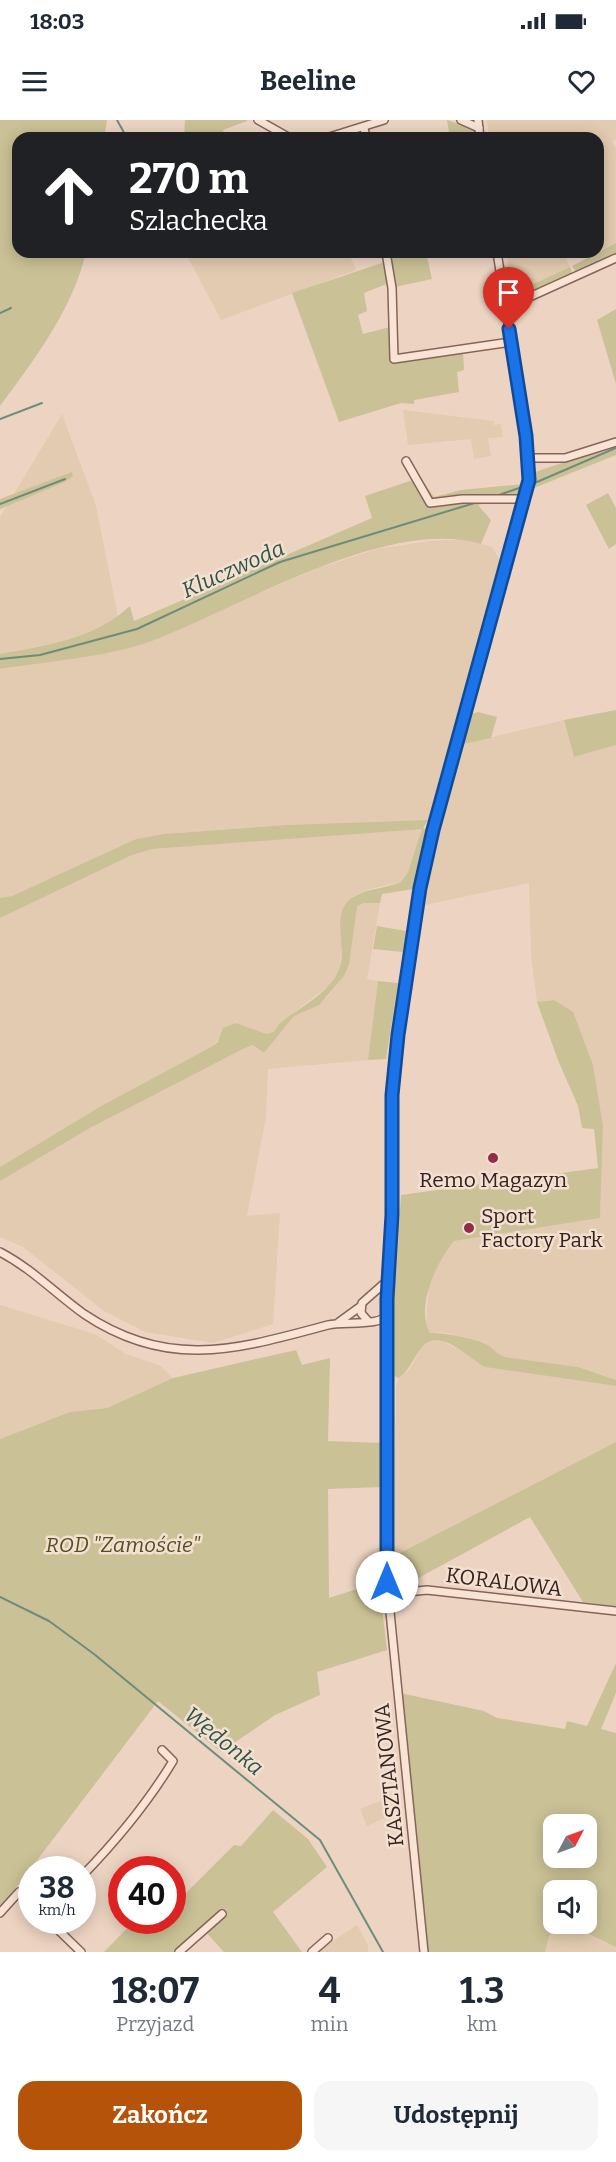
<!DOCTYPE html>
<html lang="pl">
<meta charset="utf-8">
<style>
:root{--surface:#fff;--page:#f6f6f7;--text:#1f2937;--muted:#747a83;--accent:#b45309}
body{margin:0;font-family:Bitter,serif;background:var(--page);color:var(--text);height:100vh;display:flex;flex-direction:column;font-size:22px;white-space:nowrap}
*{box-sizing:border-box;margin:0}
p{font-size:20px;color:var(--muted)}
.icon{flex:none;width:33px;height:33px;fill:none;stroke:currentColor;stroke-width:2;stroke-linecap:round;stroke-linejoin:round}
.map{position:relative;height:1832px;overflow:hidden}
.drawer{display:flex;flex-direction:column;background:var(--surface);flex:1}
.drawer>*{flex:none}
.hud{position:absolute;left:12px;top:12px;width:592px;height:126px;border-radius:18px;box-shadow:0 3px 15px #0003;background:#202124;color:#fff;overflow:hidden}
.needle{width:39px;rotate:49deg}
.buttons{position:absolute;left:543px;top:1694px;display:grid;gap:12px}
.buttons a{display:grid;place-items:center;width:54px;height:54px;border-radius:12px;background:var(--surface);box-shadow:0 3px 15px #0003;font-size:30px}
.speed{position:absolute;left:18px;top:1736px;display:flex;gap:12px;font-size:30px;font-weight:700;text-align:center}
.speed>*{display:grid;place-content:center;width:78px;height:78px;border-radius:50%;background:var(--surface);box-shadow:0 3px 15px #0003;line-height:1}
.speed small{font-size:15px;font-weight:400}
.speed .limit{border:9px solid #d22;background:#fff;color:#111}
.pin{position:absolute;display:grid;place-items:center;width:51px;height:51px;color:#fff;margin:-62px -26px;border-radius:50% 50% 50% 0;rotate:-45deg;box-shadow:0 0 6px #0007}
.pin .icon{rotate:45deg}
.me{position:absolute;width:66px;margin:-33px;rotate:0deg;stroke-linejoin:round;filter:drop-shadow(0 0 4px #0008)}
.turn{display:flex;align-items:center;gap:21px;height:126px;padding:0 18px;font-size:27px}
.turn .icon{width:78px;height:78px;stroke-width:2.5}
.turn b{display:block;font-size:42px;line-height:51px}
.eta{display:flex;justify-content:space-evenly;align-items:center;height:102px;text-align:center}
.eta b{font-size:36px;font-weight:700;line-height:42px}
.action{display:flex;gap:12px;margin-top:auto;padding:12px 18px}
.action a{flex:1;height:69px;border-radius:18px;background:var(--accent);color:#fff;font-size:24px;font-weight:700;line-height:69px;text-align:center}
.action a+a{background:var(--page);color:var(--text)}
.status{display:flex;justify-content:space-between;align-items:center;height:42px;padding:0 30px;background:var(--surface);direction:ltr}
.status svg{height:16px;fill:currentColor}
header{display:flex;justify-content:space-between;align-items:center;height:78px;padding:0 18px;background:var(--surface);font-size:27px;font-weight:700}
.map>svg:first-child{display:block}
</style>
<div class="status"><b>18:03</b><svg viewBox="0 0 49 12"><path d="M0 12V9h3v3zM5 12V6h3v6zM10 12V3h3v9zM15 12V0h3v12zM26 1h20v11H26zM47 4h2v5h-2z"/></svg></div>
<header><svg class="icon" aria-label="menu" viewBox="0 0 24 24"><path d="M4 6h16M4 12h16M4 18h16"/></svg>Beeline<svg class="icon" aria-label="heart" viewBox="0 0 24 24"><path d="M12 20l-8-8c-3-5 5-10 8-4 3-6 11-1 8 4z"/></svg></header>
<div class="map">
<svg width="616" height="1832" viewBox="0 0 616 1832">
<rect width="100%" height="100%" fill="#edd4c2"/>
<g fill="#e2cbb0">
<path d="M487,0h129v19l-4,3 4,6v95l-18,9v-114h-109z"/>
<path d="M185,132h163l8,18 -135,50z"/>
<path d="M506,132h57l7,15 -54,25 -4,-2z"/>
<path d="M403,290l91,11v4l7,-1 2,13 -15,1 3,18 -17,3 -3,-20 -63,6z"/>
<path d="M62,294l34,92 22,111 -29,16 -21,8 -68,13v-137z"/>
<path d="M465,419l27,8 8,14 -72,259 -143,5 -121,9 -28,5 -124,57 -12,2v-229l92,-14 136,-49 91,-38 58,-19 53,-8z"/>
<path d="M564,600l10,37 42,-12v635l-38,-13 -73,-10 -9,-3 -11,-12 -43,-10 -12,1 -4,-8 3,-39 12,-29 13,-16 146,-23 3,-92 -3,-17 -46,-109 -17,2 -6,-46 -2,-73 -104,22 11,-58 27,-103z"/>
<path d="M406,709h17l-15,43 -7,10 -31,7 -17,7 -12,53 -1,20 -8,14 -53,41 -5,9 -8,1 -30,-11 -25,24 -108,58 -103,62v-249l132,-63 20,-6z"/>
<path d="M364,783h16l-13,76 11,2 -10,79 -100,9 -2,48 -19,99 33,-3 -7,111 -60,19 -68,-11 -41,-21 -81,-64 -23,-10v-56l90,-53 153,-79 10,-4 11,8 30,-37 33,-19 17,-21 10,-64 3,-6z"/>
<path d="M0,1185l95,29 31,20 35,12 12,12 -66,30 -37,4 -70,27z"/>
<path d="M439,1220l28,13 8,8 10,6 131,19v56l-216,111 -6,-2 2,-164 3,-9 11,-9 10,-20 9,-7z"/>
<path d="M400,1673l1,18 -34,15 -7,-17z"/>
<path d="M564,1803l52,24v5h-71l4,-16z"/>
<path d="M357,1805l11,20v7h-52z"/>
</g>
<g fill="#cac196" fill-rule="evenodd">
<path d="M0,0h107l-3,18h-86v114h68c-13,57 -52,108 -86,154z"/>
<path d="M185,0h62v1l-24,9 2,8h-41z"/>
<path d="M447,0l28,9 1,9h-26z"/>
<path d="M616,123v11l-40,18 -4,-6z"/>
<path d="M389,132h37l6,27 -37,8z"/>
<path d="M385,142l4,21 -25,10 3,18 -9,4 5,19 27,-7 3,33 70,-8 1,18 -7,2 2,20 -45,8v4l-13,-1 -62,19 -47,-129z"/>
<path d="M570,147l2,6 -55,27 -7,-4 2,-6 4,2z"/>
<path d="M616,189v75l-19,-64z"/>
<path d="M616,325v10l-82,33 1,-16z"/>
<path d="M408,340l26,37 27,-7 63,-6 -3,12 -87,5 -7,-6z"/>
<path d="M72,352l1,4 -8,6 -65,27v-10z"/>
<path d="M413,360l16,28 40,-7 21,1 -12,3 13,15 -10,24c-95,-28 -243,65 -332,98 -47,16 -101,19 -149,27v-15c47,-9 93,-14 130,-48l4,15 238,-103 -7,-22z"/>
<path d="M608,373l8,15v36l-7,5 -23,-44z"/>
<path d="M616,590v35l-42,12 -10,-37z"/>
<path d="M478,592l19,5 -6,21 -28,6 8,-30z"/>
<path d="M428,700l-5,8 6,2 -15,59 -32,5 -2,9h-16l-7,3 -8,58 -5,12 -25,29 -25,11 -30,37 -11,-8 -10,4 -153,79 -90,53v-14l103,-62 108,-58 7,-5 5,-14 13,-5 30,11 8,-2 5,-8c19,-16 48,-29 59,-52 12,-24 -12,-62 19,-77 14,-7 30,-7 44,-13l7,-10 14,-43 -270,20 -20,6 -132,63v-20l12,-2 124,-57 28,-5 122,-9z"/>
<path d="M377,806l29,5 -3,21 -30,-3z"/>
<path d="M378,861l20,2 -12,76 -18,1z"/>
<path d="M554,880l19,12 20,53 10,61 -3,92 -146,23c-17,20 -39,66 -24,92 10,-1 49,6 56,11 8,5 10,10 19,13l73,10 38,13v6l-131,-19c-18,-9 -47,-44 -66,-16 -7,10 -10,19 -20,27l-5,-2v-97l2,-1 5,-83 197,-27 -4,-39 -12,-1 -4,-22 -20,-46 -21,-58z"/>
<path d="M296,1230l6,15 28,-7 -2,83 54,2v44l-54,2 1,109 50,-16 8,68 -70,22 3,23 -45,20 -54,37 -63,-51 -158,208v-470l70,-27 37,-4 66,-30z"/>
<path d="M616,1322v164l-33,-4 -53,-85 -128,70 -9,-4 1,-32 6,2z"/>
<path d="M616,1543v30l-15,36 15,4v214l-51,-24h21v-33h-32v33h10l-15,13 -4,16h-117l-28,-259 84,18 13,7 68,11 2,-8 20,5zM554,1704h32v33h-32z"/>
<path d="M273,1690l35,29 19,28 -54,45 29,40h-78l-22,-24 -27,24h-71l31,-32 11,13 13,-13h13l1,-14 61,-61 7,1z"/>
</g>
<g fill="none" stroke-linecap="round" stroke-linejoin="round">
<g stroke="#6c8d7b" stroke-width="2">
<path d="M117,0l10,18"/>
<path d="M0,193l11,-5"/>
<path d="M0,299l42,-16"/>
<path d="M530,365l86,-37"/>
<path d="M496,376l29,-10"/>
<path d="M0,384l65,-25"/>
<path d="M0,539l40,-4 97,-26 143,-67 198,-60"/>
<path d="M0,1477l49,24 45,33 226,186 63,112"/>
</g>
<defs>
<g id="minor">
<path d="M258,0l32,18"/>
<path d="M461,0l18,8"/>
<path d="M478,0l2,18"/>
<path d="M364,8l2,10"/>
<path d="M326,18l58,-18"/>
<path d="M386,132l6,36 2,71 117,-17"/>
<path d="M505,188l111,-50"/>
<path d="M529,338h36l51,-16"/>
<path d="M406,341l24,42 32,-4h63"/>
<path d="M0,1132c31,16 56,42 84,62 85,57 154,35 244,11 16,-4 53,2 60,-11"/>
<path d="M368,1201l-7,-8 1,-10 26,-23"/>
<path d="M339,1202l22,-16"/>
<path d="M387,1474l40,-4 189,21"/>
<path d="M82,1756c35,-36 65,-72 91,-115l-11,-11"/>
<path d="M0,1793l19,-21 13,12"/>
<path d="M48,1800l33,32"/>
<path d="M179,1832l43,-38"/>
<path d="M312,1832l16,-14"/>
<path d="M424,1832l-37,-370v-283l5,-84v-120l6,-60 22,-147 18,-76 91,-332 -3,-43 -29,-185"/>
</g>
</defs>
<use href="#minor" stroke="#86645a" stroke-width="10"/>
<use href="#minor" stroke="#f8e3d5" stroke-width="7"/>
</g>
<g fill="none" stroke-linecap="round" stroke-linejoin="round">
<defs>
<path id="route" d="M387,1462v-283l5,-84v-120l6,-60 22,-147 13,-58 96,-350 -3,-44 -17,-107"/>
</defs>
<use href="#route" stroke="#114b97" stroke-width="15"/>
<use href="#route" stroke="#1a73e8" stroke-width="10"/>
</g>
<g fill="#932c4a" stroke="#f4e0d1" stroke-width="2">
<circle cx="493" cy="1038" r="6"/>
<circle cx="469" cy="1108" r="6"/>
</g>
<g text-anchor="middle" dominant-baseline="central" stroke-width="5" stroke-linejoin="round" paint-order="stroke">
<g font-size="21" fill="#36221e" stroke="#f4e0d1">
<text x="493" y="1060">Remo Magazyn</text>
<text x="481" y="1096" text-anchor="start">Sport<tspan x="481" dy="24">Factory Park</tspan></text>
</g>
<g font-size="21" font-style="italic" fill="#525025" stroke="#f4e0d1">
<text x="123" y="1425">ROD "Zamoście"</text>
</g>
<g font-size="21" fill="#36221e" stroke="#f4e0d1">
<text transform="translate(504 1462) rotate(7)">KORALOWA</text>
<text transform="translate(389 1655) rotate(-96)">KASZTANOWA</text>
</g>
<g font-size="22" font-style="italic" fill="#2d5547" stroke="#f4e0d1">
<text transform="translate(233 449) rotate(-24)">Kluczwoda</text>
<text transform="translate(224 1621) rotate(39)">Wędonka</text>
</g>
</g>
</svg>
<div class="buttons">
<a><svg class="needle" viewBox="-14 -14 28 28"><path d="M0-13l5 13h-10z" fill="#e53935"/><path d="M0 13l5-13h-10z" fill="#747a83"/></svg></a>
<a><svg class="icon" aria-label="sound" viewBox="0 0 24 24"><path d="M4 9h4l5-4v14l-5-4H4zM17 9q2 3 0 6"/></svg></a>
</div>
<div class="speed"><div>38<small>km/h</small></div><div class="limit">40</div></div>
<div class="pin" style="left:509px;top:209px;background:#d93025"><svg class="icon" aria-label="arrive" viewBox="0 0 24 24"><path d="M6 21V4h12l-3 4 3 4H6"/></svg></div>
<svg class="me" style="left:387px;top:1462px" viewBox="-20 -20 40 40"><circle r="19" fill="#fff"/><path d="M0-13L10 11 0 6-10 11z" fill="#1a73e8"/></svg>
<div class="hud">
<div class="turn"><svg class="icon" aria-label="ahead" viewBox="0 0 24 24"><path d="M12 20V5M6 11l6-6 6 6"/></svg><div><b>270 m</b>Szlachecka</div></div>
</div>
</div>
<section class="drawer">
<div class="eta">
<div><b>18:07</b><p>Przyjazd</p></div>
<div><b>4</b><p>min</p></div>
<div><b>1.3</b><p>km</p></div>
</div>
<div class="action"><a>Zakończ</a><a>Udostępnij</a></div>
</section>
